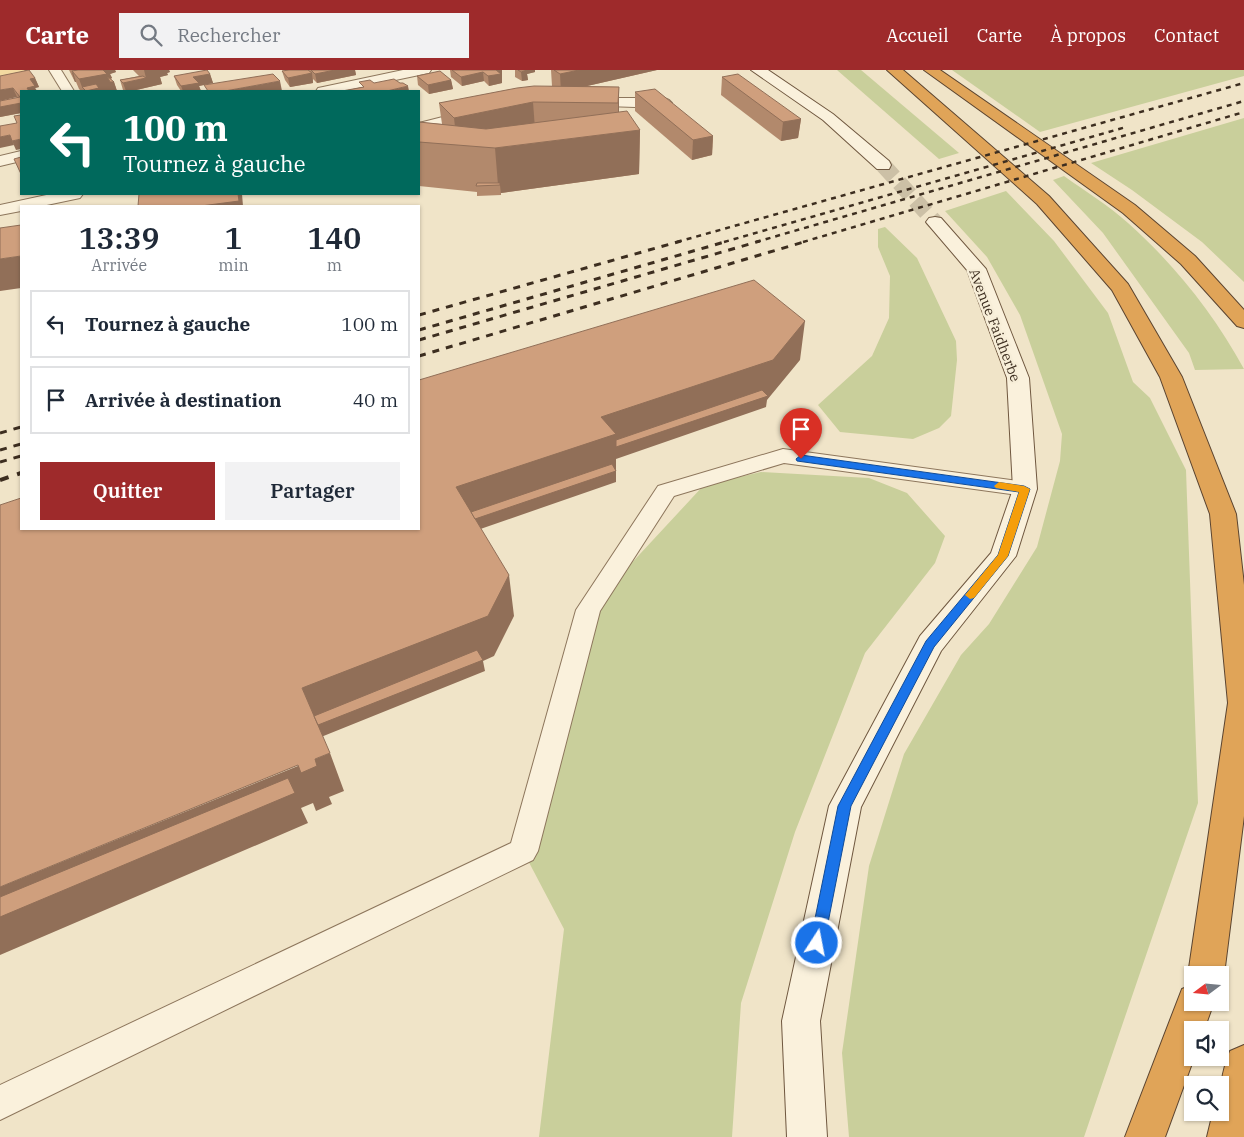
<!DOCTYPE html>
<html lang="fr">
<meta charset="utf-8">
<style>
:root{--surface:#fff;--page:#f2f2f3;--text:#1f2937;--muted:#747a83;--line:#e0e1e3;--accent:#9e2a2b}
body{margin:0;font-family:"IBM Plex Serif",serif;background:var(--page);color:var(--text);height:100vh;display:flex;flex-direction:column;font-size:19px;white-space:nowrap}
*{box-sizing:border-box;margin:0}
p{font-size:16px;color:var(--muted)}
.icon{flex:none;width:28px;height:28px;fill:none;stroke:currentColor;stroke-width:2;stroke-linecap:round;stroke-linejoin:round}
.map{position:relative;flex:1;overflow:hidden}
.sheet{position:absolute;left:20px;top:135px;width:400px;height:325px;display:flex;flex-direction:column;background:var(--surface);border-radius:0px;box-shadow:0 1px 4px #0004}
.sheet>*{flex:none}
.hud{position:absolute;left:20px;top:20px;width:400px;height:105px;border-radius:0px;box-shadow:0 1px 4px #0004;background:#00695c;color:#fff;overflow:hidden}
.needle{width:32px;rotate:254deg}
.buttons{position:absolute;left:1184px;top:896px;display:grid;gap:10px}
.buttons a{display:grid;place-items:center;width:45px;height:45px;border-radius:0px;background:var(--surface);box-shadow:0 1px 4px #0004;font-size:25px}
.pin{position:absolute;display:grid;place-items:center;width:42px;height:42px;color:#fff;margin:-51px -21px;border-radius:50% 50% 50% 0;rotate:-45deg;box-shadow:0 0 5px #0007}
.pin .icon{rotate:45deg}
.me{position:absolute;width:55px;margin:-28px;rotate:11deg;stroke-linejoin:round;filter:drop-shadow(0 0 4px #0008)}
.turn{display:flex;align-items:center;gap:18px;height:105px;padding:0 20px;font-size:22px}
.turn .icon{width:65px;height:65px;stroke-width:2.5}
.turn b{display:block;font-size:35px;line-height:42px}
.eta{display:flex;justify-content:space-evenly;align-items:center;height:85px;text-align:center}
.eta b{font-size:30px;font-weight:600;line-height:35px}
.button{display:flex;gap:10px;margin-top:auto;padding:10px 20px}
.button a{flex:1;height:58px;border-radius:0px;background:var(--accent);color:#fff;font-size:20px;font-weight:600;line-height:58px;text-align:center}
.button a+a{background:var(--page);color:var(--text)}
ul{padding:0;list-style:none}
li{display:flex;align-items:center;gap:15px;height:68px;margin:0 10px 8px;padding:0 10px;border:2px solid var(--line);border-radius:0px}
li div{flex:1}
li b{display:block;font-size:19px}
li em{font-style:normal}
header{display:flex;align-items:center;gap:30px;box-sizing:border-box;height:70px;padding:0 25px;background:var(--accent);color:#fff}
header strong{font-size:24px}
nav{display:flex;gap:28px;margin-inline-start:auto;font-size:18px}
.search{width:350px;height:45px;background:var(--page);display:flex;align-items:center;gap:12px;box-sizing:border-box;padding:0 18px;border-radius:0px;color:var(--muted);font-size:19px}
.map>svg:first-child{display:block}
</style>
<header>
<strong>Carte</strong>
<div class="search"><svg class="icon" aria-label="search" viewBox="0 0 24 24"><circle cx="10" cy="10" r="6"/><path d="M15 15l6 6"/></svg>Rechercher</div>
<nav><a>Accueil</a><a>Carte</a><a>À propos</a><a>Contact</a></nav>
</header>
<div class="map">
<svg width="1244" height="1067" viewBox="0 0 1244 1067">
<rect width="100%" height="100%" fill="#f0e4c8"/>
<g fill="#c9cf9b">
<path d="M837,0h24l98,83 -20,6z"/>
<path d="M952,0h292v6l-204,56z"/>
<path d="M1244,48v164l-42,-40 -70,-52 -41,-27z"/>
<path d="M1064,106c21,15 45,30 64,47 47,42 86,91 116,146l-49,1 -6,-17 -86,-120 -50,-53z"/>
<path d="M1006,121l48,50 54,72 25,69 17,16 36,72 12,333 -114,334h-235l-7,-84 27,-187 35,-112 57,-99 28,-31 48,-77 23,-86 2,-27 -42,-119 -33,-58 -42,-46z"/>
<path d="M885,157l32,31 39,83 1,19 -6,56 -12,12 -26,11 -73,-7 -22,-27 54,-49 17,-38 1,-42 -12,-29v-18z"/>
<path d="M761,402l108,6 38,15 38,43 -10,27 -70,90 -70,179 -54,171 -9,134h-193l25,-208 -41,-78 65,-241 116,-125z"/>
</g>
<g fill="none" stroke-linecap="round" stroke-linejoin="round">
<path stroke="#ccc0a6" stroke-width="16" stroke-dasharray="16 8" stroke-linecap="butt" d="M883,95l52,57"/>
<defs>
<g id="lane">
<path d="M49,0h12l13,21h-12z"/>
<path d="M783,379l242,33 8,2 3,5 -3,5 -8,2 -241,-33 -110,33 -74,115 -62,240 -5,9 -533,260v-35l511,-242 65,-233 82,-124z"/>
</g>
<g id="street">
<path d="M403,0h28l-2,3 -5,1 -81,17h-27l2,-3 5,-1z"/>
<path d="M582,28h82l5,2 3,3 -3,3 -5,2 -87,-3 -2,-3 2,-3z"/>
<path d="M478,38l5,2 3,3 -3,3 -64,17v-10z"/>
<path d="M21,81v10l-21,5v-10z"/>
<path d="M51,124h32l-3,4 -38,8h-21v5l-21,4v-10z"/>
</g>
<g id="secondary">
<path d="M751,0h17l65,44 56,47 2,4 -2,4h-12l-54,-49z"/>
<path d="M935,147l6,1 45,51 43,109 8,111 -21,67 -75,95 -80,156 -41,214 7,116h-40l-5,-116 47,-215 91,-170 71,-83 22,-64 -6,-111 -40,-108 -41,-48 3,-4z"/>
</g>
<path id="primary" d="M0,0h25l-2,3 -23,5z"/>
<g id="highway">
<path d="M887,0h16l146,126 79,88 54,93 54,137 8,71v231l-20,159 -4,10v-10h-28v27h22l-10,28h-12l2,28 -29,79h-40l57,-148 10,-4 -4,-10 40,-272 -18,-189 -50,-137 -48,-87 -75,-86z"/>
<path d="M924,0h16l195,135 60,51 49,54v18l-7,-2 -56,-62 -58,-51z"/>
<path d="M1244,975v92h-37l6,-25h7c0,-23 1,-38 10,-61z"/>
</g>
</defs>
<use href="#lane" stroke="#8d765c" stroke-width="2"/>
<use href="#street" stroke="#8d765c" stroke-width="2"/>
<use href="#secondary" stroke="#6f573f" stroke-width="2"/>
<use href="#primary" stroke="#5b4430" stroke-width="2"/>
<use href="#highway" stroke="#5b4430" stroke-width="2"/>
<use href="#lane" fill="#faf1dc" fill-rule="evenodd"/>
<use href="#street" fill="#faf1dc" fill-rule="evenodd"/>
<use href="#secondary" fill="#faf1dc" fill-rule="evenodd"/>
<use href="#primary" fill="#f3d9a0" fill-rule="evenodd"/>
<use href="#highway" fill="#e0a458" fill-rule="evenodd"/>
<g stroke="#3d2e20" stroke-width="2.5" stroke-dasharray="5 5" stroke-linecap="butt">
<path d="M677,172l567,-159"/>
<path d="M724,172l402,-115"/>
<path d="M756,172l488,-141"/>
<path d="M803,172l441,-130"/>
</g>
<g stroke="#3d2e20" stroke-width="3" stroke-dasharray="7 7" stroke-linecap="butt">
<path d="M419,245l262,-74"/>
<path d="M419,260l309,-89"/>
<path d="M419,270l341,-99"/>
<path d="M419,286l388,-115"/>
<path d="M0,363l21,-6"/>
<path d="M0,380l21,-6"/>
<path d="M0,392l21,-6"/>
</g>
<path stroke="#3d2e20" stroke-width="4" stroke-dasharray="9 9" stroke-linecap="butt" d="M0,410l21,-7"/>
</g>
<g fill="#b2896c">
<path d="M69,0h46l1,2 -6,2 2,4 -1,1 3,3 3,9h-36l-2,-2 -3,-7h-1z"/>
<path d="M133,0h36l1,2 -3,1 1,2 -8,2 2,7 -30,7h-7l-2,-1 -3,-10 19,-4z"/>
<path d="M289,0h66l1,5 -39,8 -4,-4v4l-23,4 -5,-7 -3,-9z"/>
<path d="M450,0h52v13l-13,3 -5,-5 -22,5 -11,-9z"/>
<path d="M515,0h20v2l-8,2 1,6 -6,1 -7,-4z"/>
<path d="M551,0h106l-70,16 32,1v25l21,18 -1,44 -138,19v2l-24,1v-4l-58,-6v-64l23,2 -3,-21 113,-17z"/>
<path d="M210,4l3,9 -14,3 2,5h-20l-4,-6 -3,-9z"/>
<path d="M0,6l35,2 4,9 -4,1 2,3h-16v22l-21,4v-16l17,-3z"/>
<path d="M417,6l34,4 2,9 -24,5 -11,-9z"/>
<path d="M722,7l79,42 -3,19 -17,3 -60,-46z"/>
<path d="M635,22l78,44 -1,19 -20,5 -57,-49z"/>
</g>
<g fill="#916f58">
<path d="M101,0h14l1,2 -6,2 2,4 -3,1 5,3 3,9h-31l-4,-4 -3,-8z"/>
<path d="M144,0h25l1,2 -3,1 1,2 -8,2 2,7 -30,7h-6l-3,-8 23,-5z"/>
<path d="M335,0h20l1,5 -39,8 -2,-9z"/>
<path d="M495,0h7v13l-13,3 -1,-10z"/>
<path d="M524,0h11v2l-8,2 1,6 -6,1 -1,-9z"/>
<path d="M579,0h78l-96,22 -1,-18z"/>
<path d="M73,2l3,10h-1l-3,-9z"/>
<path d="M483,2l1,9 -22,5 -1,-9z"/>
<path d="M312,3l1,10 -23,4 -2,-9z"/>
<path d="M210,4l3,9 -14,3 2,5h-18l-2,-5 12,-9z"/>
<path d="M35,8l4,9 -4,1 2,3h-9l-1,-3 3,-9z"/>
<path d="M451,10l2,9 -24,5 -1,-9z"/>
<path d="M280,11l2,10h-57z"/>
<path d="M408,16l1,5h-22z"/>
<path d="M619,17v26l-1,17v-27z"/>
<path d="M13,18l4,9 -17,4v-11z"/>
<path d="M533,32l2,27 -78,16 -3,-27z"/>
<path d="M21,33v10l-21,4v-10z"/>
<path d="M801,49l-3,19 -17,3 2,-19z"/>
<path d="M640,60l-1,44 -138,19v2l-1,-10h-2l-3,-37z"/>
<path d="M10,65l4,10 -14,3v-11z"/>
<path d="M713,66l-1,19 -20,5 1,-20z"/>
<path d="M21,69v10l-5,1 -4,-9z"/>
<path d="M238,124h4l1,12h-42z"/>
<path d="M21,186v32l-21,3v-32z"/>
<path d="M805,251l-5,39 -33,40 -1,7 -150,52v23l-150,52 -10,-47 145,-70z"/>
<path d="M509,505l5,41 -20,40 -11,5 2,10 -164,66 -19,-49z"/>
<path d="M330,683l14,38 -15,6 3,7 -16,7 -3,-8 -12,5 7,15 -308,132v-68z"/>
</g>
<g fill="#cf9f7d" stroke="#916f58">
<path d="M29,0l6,8 -5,1 5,7 -8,2 2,3h-8v12l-21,4v-6l20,-4 -7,-9 -13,2v-14z"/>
<path d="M78,0h25l4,4 -28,5 -7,-8z"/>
<path d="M207,0l3,4 -17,3 6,6 -18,3 -7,-10z"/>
<path d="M289,0h19l4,3 -24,5 -6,-7z"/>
<path d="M311,0h24l-20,4z"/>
<path d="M452,0h44l5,4 -13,2 -5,-4 -22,5z"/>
<path d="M518,0h9l-6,2z"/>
<path d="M554,0h25l-19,4z"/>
<path d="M440,1l11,9 -23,5 -11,-9z"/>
<path d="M273,4l7,7 -55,10h-17l-4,-6z"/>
<path d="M738,4l63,45 -18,3 -61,-45z"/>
<path d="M107,6l7,6h-4z"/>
<path d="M143,6l3,2 -23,5 -3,-3z"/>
<path d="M394,9l6,4h3l5,3 -21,5h-45l22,-4 -5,-5 11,-2 4,3z"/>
<path d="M96,14l3,4 -13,3 -4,-4z"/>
<path d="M534,16l85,1 -1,16 -85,-1 -79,16 -15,-15 78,-15z"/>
<path d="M655,19l58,47 -20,4 -58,-48z"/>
<path d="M627,41l13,19 -145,18 -76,-6v-20l67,7z"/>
<path d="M21,45v24l-9,2 -2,-6 -10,2v-11l17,-3 -3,-7z"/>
<path d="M21,87v17l-7,-15z"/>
<path d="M477,113h23v2l-24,1z"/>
<path d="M139,124h99l1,7 -38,5h-63z"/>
<path d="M21,155v31l-21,3v-31z"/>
<path d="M754,210l51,41 -32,39 -172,57 15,17 -160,53 53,88 -21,41 -186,72 28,65 -15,6 2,7 -16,7 -3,-8 -298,122v-382l21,-7v31h398v-149z"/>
<path d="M762,320l6,6 -152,51v-7z"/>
<path d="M612,394l4,7 -141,48 -4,-7z"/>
<path d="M477,580l6,10 -165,65 -4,-9z"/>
<path d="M288,708l7,15 -295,124v-20z"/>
</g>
<path fill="#1a73e8" stroke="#114b97" d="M801,385l223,31 6,3 -22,67 -74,91 -83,159 -27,137 -2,5 -5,2 -5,-2 -2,-5 28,-137 88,-165 72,-86 21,-63 -222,-31 -1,-2z"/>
<path fill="#f59e0b" d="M999,412l25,4 6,3 -22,67 -34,42 -4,1 -5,-4 33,-40 21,-63 -23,-4 -2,-2z"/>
<g text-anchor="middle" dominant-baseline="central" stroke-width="5" stroke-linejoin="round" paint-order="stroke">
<g font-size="14" fill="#3d2e20" stroke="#f7eed8">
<text transform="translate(995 255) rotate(69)">Avenue Faidherbe</text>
</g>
</g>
</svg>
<div class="buttons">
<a><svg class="needle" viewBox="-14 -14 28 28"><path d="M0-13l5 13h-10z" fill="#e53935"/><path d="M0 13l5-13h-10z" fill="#747a83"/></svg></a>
<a><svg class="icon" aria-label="sound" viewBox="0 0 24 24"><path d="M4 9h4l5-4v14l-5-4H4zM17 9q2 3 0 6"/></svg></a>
<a><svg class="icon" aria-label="search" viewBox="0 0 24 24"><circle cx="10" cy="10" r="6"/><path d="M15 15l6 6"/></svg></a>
</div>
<div class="pin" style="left:801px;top:389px;background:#d93025"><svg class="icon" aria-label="arrive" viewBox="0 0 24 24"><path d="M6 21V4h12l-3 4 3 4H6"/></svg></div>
<svg class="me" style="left:817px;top:873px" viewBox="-20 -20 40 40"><circle r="17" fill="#1a73e8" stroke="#fff" stroke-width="3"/><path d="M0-11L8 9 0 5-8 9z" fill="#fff"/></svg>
<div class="hud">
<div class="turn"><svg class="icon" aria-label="left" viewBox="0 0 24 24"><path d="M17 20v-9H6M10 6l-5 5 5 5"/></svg><div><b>100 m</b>Tournez à gauche</div></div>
</div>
<section class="sheet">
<div class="eta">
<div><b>13:39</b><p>Arrivée</p></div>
<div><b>1</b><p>min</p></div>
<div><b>140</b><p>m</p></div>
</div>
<ul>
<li><svg class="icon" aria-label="left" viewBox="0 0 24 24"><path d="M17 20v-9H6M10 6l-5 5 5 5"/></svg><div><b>Tournez à gauche</b></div><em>100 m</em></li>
<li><svg class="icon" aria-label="arrive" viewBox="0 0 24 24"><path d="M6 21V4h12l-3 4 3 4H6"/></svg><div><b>Arrivée à destination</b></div><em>40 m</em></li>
</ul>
<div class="button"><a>Quitter</a><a>Partager</a></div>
</section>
</div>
